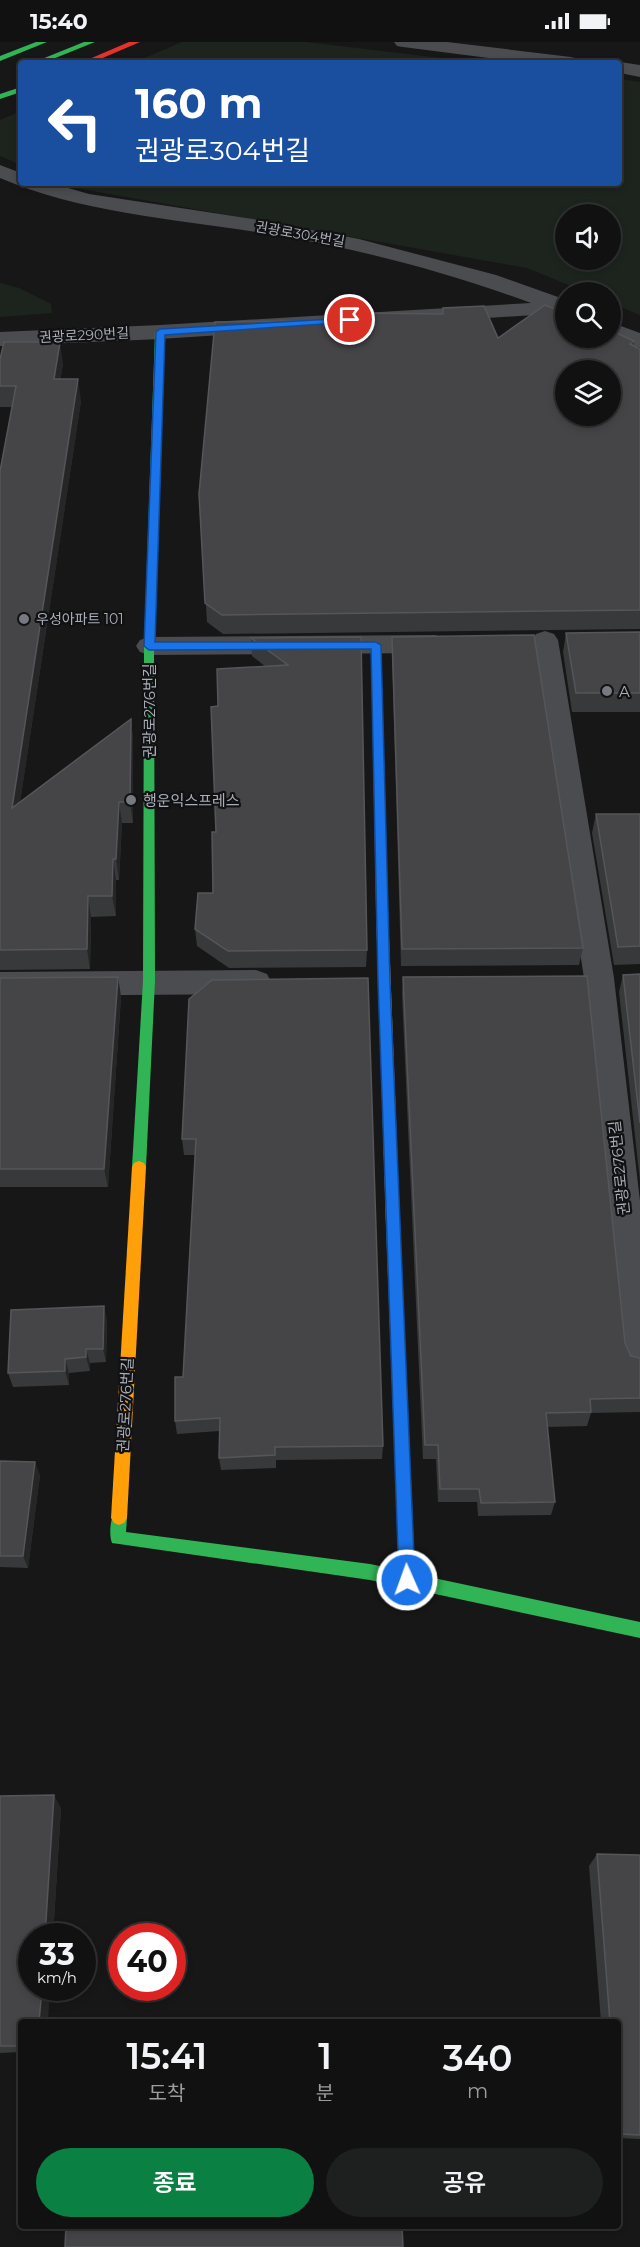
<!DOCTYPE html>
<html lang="ko">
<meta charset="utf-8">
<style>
:root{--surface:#111;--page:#1e1f1f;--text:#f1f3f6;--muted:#9c9d9f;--line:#303131;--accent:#0b8043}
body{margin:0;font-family:Montserrat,"Noto Sans KR",sans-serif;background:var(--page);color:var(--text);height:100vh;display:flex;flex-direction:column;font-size:22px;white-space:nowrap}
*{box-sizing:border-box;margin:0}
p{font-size:20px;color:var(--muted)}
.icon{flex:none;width:33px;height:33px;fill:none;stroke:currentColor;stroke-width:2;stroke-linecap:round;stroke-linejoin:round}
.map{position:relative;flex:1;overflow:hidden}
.drawer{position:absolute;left:18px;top:1977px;width:603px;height:210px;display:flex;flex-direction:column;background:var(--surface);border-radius:6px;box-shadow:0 3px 9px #0003,0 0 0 2px var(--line)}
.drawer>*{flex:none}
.top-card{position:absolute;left:18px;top:18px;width:604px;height:126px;border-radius:6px;box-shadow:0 3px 9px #0003,0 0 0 2px var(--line);background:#1a4fa0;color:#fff;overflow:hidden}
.tools{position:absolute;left:555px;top:162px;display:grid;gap:12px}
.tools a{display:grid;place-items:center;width:66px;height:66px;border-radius:50%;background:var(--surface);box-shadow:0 3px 9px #0003,0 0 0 2px var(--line);font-size:30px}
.speed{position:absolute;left:18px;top:1881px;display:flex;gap:12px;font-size:30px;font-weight:700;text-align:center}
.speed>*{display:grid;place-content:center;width:78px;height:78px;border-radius:50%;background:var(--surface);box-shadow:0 3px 9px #0003,0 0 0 2px var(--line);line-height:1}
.speed small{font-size:15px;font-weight:400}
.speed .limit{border:9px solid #d22;background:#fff;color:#111}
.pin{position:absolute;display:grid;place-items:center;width:51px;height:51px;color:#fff;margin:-26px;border:3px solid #fff;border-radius:50%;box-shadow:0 2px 6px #0007}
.me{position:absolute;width:66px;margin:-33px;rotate:358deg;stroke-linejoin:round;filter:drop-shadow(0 0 4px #0008)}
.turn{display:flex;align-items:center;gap:21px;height:126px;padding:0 18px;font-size:27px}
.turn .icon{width:78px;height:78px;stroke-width:2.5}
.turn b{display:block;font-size:42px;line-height:51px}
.eta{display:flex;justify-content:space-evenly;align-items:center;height:102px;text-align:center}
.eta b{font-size:36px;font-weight:600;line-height:42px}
.action{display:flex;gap:12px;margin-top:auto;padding:12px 18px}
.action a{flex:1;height:69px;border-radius:36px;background:var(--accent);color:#fff;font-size:24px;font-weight:600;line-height:69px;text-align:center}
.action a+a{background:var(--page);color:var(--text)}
.status{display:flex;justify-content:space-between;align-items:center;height:42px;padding:0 30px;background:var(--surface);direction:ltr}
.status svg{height:16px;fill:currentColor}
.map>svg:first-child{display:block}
</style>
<div class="status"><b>15:40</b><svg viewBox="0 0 49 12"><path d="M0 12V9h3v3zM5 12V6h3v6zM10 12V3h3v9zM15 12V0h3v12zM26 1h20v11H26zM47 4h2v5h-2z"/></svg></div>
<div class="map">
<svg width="640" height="2205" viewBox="0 0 640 2205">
<rect width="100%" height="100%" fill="#171717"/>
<g fill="#1d241e" fill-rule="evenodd">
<path d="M182,0h124l177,21h-350z"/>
<path d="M620,37l20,3v233l-29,-12 -1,-11h-24l-59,-24 -451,-80 -12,-5h556zM566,172h44v46h-44z"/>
<path d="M21,69v54l-21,-9v-36z"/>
<path d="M0,241l19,5 32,16 1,9 -52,4z"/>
</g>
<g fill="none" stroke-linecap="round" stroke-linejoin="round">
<g fill="#4b4c50" fill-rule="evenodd">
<path d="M394,0h53l124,15 7,2 2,4h-53l-124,-16 -6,-1z"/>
<path d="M620,20l20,3v12l-20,-4 -2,-10z"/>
<path d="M0,123l21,8v10h30l38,11 176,27 94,18 137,36 62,22 2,4h6v12l-406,26 -160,7v-14l160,-7 371,-22c-87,-32 -178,-56 -269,-70 -87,-14 -181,-20 -262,-55z"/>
<path d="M610,280l30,11v15l-30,-12z"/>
<path d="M545,589l9,3 4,6 56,338 26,223v172l-13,-5 -5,-11 -38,-379 -52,-338 4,-6z"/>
<path d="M435,593l9,3 4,6 -4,6 -9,3 -286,2 -9,-3 -4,-6 4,-6 9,-3z"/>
<path d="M256,928l11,4 4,8 -4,8 -11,4 -256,2v-24z"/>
</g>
<g fill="#30b455" fill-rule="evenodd">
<path d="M36,0h11l-47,19v-5z"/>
<path d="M84,0h11l-52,21h-11z"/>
<path d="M21,45v5l-21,7v-5z"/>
<path d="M160,287l5,3 -11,314 1,335 -9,186 -2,4h-10l-2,-4 11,-186 1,-335 11,-314z"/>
<path d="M393,1177l5,2 2,4 15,349 225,48v16l-270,-58 -258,-37c-3,-8 -2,-22 2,-30l5,-2 5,2 3,5 -1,14 244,32 29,6 -13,-345 2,-4z"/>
</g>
<g fill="#ff9f0a" fill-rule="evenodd">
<path d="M382,864l6,5 12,314 -2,4 -5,2 -5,-2 -2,-4 -10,-314z"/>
<path d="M139,1119l5,2 2,4 -19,351 -3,5 -5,2 -5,-2 -3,-5 21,-351 2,-4z"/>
</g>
<g fill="#e5322d" fill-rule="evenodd">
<path d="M129,0h11l-49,21h-11z"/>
<path d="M376,599l5,4 7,266 -6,5 -6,-5 -5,-266z"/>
</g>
</g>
<g fill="#38393a">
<path d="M498,296h68l68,3v5l6,3v280l-417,5 -16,-12 -8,-128z"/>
<path d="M63,322l-3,15 21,22 -61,401 111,-83 2,22v82h-11l-3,57h-3v36l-25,1 -1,52 -90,1v-499l12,-64h-12v-21z"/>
<path d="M640,590v80h-68l-9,-60 3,-19z"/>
<path d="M361,595l6,313 -1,17 -137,1 -32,-22 -2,-17 18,-36 3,-61 2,-126 48,-39 -14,-11 -1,-18z"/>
<path d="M392,595l191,311 -4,17 -178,1 -9,-311z"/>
<path d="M596,772h44v150l-26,1 -22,-132z"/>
<path d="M640,932v207l-21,-189 4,-17z"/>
<path d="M118,935l3,20 -13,190h-108v-209z"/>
<path d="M403,935l222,366 6,13 9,2v54l-49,1 -4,13 -40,1 8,75 -4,13 -73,1 -1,-14h-39l-2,-43h-13l-21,-464z"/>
<path d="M189,957l194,447 -1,13 -106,1v8l-55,2 -2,-12 1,-27 -43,3 -2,-13 8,-44 12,-222h-11l-2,-16z"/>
<path d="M107,1278l-1,42 -16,1v8l-21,2v12l-56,2 -5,-14z"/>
<path d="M0,1419l40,14 -12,93 -28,-1z"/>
<path d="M0,1754l61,12 -8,128h-21l-11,86v30l-21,1z"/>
<path d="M597,1812l43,1v284l-22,-1v-116h-17l-12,-156z"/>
</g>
<g fill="#262627">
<path d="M60,300l3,22 -6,37 -3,-22z"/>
<path d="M78,337l3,22 -65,428 -4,-21z"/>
<path d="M131,677l2,22v82l-3,-21z"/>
<path d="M119,760l3,21 -3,57 -3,-21z"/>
<path d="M113,817l3,21v36l-4,-20z"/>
<path d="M88,854l3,21 -1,52 -3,-20z"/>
<path d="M118,935l3,20 -13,190 -4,-18z"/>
<path d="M104,1264l3,14 -1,42 -3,-13z"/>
<path d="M86,1307l4,14v8l-4,-14z"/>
<path d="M65,1317l4,14v12l-4,-14z"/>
<path d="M35,1420l5,13 -12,93 -5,-12z"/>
<path d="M54,1753l7,13 -8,128h-8z"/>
<path d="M42,1946h8l-2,34h-9z"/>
</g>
<g fill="#454548" stroke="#54565a" stroke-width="1.5" fill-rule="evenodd">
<path d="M545,263l21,9v24h44v-8l24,11 -4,3 10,5v261l-418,5 -17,-12 -6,-109 16,-172 145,-2v-7l83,1v-6l41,-2 14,32zM566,328h44v46h-44z"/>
<path d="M4,300h56l-6,37h24l-66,429 119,-89 -1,83h-11l-3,57h-3l-1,37h-24l-1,53 -87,1v-479l16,-85h-16v-27z"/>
<path d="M640,590v61h-64l-10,-60z"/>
<path d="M534,593l49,313 -181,1 -10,-312z"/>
<path d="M361,595l6,313 -139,1 -33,-22 3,-36h15l-1,-61h4l-5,-125 7,-1 -1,-37 71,-4 -37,-27z"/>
<path d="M596,772h44v132l-22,1z"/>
<path d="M640,932v149l-17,-148z"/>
<path d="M587,934l38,367 6,13 9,2v40l-50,1 1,13 -45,1 9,89 -74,1 -2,-14h-39l-2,-44h-13l-22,-468z"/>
<path d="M118,935l-14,192h-104v-191z"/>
<path d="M368,936l15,468 -108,1v8l-56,3 1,-40 -45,3v-44h8l13,-238h-14l7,-140 23,-19z"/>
<path d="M104,1264l-1,43h-17v8l-21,2v12l-57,2 3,-63z"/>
<path d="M0,1419l35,1 -12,94h-23z"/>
<path d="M54,1753l-9,141h-13v52h10l-3,34h-18v24h-21v-250z"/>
<path d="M597,1812l43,1v280l-21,-1 -1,-112h-8z"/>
<path d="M66,2184h336l1,21h-338z"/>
</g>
<path fill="#1a73e8" stroke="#114b97" stroke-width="1.5" d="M350,276h3v4l-188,13 -10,307h221l5,3 9,337 25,598 -2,5 -6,2 -6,-2 -2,-5 -21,-598 -7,-333 -222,1 -5,-4 12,-314 4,-3z"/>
<g fill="#767980" stroke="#111113" stroke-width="2">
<circle cx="24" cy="577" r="6"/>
<circle cx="607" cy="649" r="6"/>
<circle cx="131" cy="758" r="6"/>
</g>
<g text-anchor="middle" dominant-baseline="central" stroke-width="4.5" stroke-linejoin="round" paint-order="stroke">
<g font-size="14" fill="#a9aeb8" stroke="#111113">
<text transform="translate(300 192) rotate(10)">권광로304번길</text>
<text transform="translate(84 293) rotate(-3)">권광로290번길</text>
</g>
<g font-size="14" fill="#a9aeb8" stroke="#111113" text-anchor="start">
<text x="36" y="577">우성아파트 101</text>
</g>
<g font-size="15" fill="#a9aeb8" stroke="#111113" text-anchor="start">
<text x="619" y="649">A</text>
<text x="143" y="758">행운익스프레스</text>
</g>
<g font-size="15" fill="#a9aeb8" stroke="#111113">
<text transform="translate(149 669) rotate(-90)">권광로276번길</text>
<text transform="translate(619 1126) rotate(-96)">권광로276번길</text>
<text transform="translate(125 1363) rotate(-87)">권광로276번길</text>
</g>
</g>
</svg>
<div class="tools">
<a><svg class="icon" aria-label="sound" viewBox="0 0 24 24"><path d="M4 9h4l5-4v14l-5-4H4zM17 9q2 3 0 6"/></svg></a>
<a><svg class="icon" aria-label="search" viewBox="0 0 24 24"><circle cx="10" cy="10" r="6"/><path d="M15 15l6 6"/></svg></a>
<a><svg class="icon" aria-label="layers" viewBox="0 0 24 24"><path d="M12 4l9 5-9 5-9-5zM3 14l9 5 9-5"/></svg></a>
</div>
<div class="speed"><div>33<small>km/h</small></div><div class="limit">40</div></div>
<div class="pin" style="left:350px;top:278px;background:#d93025"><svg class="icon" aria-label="arrive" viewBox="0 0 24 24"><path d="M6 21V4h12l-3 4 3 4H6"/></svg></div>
<svg class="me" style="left:407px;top:1538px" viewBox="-20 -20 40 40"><circle r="17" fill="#1a73e8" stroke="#fff" stroke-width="3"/><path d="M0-11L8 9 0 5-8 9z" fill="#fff"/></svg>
<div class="top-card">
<div class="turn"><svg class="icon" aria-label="left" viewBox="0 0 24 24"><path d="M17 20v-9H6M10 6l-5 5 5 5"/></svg><div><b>160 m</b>권광로304번길</div></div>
</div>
<section class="drawer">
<div class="eta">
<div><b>15:41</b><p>도착</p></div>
<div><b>1</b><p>분</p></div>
<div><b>340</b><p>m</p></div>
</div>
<div class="action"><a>종료</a><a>공유</a></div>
</section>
</div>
